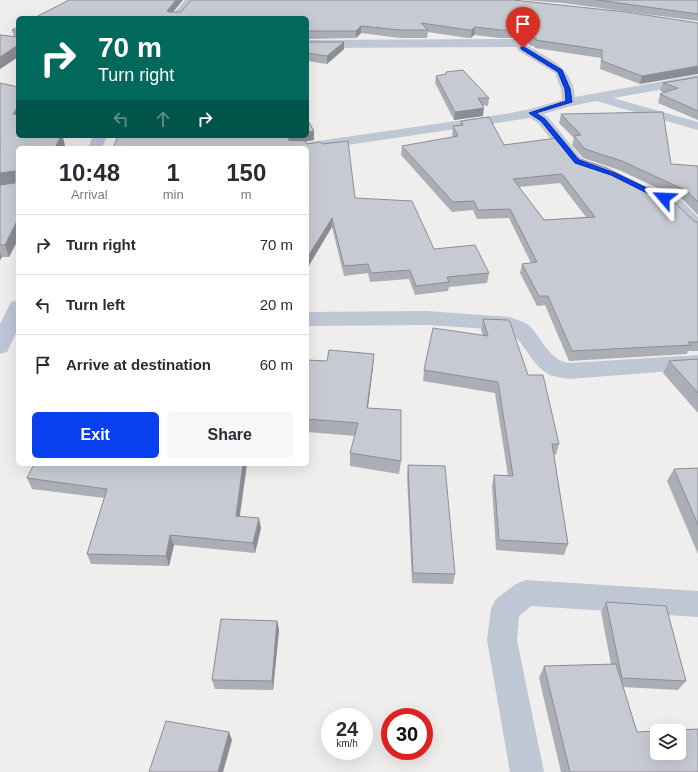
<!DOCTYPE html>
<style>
:root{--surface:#fff;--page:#f7f7f7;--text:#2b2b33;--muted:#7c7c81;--line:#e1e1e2;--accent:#083fef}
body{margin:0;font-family:Helvetica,sans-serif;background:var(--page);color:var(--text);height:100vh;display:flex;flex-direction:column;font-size:15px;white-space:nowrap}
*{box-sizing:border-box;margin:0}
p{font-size:13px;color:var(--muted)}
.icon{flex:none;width:22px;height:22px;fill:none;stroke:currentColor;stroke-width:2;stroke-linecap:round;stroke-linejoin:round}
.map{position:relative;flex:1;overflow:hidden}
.drawer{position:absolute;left:16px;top:146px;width:293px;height:320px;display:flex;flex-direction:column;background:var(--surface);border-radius:6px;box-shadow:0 4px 16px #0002}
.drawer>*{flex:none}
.top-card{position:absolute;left:16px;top:16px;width:293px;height:122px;border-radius:6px;box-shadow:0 4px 16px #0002;background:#00695c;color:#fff;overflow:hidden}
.fabs{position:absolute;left:650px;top:724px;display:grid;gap:8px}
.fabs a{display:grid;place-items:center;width:36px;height:36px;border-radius:6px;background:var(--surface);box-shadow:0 4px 16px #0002;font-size:20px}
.speed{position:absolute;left:321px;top:708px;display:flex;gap:8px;font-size:20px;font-weight:700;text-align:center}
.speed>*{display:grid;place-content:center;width:52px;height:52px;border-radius:50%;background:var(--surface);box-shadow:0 4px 16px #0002;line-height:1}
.speed small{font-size:10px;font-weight:400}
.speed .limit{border:6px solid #d22;background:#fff;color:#111}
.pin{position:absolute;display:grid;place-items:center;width:34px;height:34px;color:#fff;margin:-41px -17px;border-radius:50% 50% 50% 0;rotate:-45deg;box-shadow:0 0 4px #0007}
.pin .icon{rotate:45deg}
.me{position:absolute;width:44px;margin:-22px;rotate:296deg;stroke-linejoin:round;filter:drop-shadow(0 0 3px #0008)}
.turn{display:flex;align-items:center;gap:14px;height:84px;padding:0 16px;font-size:18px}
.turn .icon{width:52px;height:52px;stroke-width:2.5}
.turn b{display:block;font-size:28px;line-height:34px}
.lanes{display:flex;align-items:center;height:38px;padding:0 16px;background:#0003;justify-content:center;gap:20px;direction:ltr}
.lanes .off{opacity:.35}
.eta{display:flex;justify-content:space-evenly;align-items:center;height:68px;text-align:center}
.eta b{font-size:24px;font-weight:600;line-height:28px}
.cta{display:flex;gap:8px;margin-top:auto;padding:8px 16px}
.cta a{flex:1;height:46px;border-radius:6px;background:var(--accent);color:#fff;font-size:16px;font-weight:600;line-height:46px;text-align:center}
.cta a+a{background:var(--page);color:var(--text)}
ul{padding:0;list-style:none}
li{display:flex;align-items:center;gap:12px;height:60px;padding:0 16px;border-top:1px solid var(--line)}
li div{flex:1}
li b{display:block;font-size:15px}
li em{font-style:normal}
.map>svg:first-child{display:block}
</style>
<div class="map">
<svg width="698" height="772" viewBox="0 0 698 772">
<rect width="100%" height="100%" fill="#f0eded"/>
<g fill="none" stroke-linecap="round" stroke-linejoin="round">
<g fill="#bfc6d4" fill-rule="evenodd">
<path d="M519,39l4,2 4,4c23,15 45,21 48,52l123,-22v8l-85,15 85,24v8l-102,-29 -25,5 -28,8 5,3 34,42 25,8 2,3 -2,3 -6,2 -29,-10 -34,-42 -8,-5 -223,33v-3h-17l2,-3 5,-1 214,-31 19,-4 32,-9 -1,-11 -6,-16 -36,-22 -3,-4 -209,1v-8z"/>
<path d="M649,186l33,15 16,16v14l-6,-1 -22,-21 -27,-15 -2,-3 2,-3z"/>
<path d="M427,311l82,6c6,2 13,4 18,7 14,10 20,36 42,39l129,-8v14l-129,10c-6,-1 -13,-2 -19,-4 -20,-10 -26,-36 -44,-45l-79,-5 -120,1v-14z"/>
<path d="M526,580l172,11v26l-167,-11 -12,10 -2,24 27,132h-34l-23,-132 4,-31 4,-9 21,-16z"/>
</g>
<g fill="#bdc5d8" fill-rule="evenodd">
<path d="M185,0h11l-14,18h-12z"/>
<path d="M93,136h14l-5,12h-14z"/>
<path d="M18,300v29l-11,23 -7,2v-30l11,-22z"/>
</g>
</g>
<g fill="#acaeb5" fill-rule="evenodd">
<path d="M69,0h114l-10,12 525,11 -58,61 -40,-15 1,-11 -66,-10 -1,-2h-3l-11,-8h-20l-26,-3 -3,3h-3l-40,-6 -1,6h-27l-39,-5 -5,5 -49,1v-21h-273z"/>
<path d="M523,0h175v21l-135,-18z"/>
<path d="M18,27v30l-18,12v-34l14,2 -2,-7z"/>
<path d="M307,42l37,7 -17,15 -20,-3z"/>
<path d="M436,76l53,22 -1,8 -6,-1 1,11 -29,4 -19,-37z"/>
<path d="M698,77v43l-40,-17 2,-9 5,-1 -5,-2 3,-8z"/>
<path d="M0,83l18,53h47l-2,2 2,8 -56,111h-7l-2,3z"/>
<path d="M561,114l110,50 27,2v49l-15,-15 -64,-30 -36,-12 -11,-13 2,-7 -15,-15z"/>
<path d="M461,121l43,24 70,12 121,65h3v129h-10l-1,3 -118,7 -24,-56 -8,1 -17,-33 2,-9 9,-1 -22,-45 -32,1 -4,-9 -21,2 -51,-57 1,-9 51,-9 -1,-3 1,-8 7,-1zM560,183l26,34 -42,3 -25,-33z"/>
<path d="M118,136l196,4 -9,1 50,57 79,51 55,24 -2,10 -38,4 -1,4 -33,4 -6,-16 -39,3 -2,-9 -24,3 -12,-49 -25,-79z"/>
<path d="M483,319l45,56 31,69 -3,11h-2l14,89 -4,11 -68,-5 -4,-65 2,-10 14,1 -13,-83 -72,-12 1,-11 59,-34 -2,-6z"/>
<path d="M374,354l-1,13 -5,41 33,53 -2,13 -49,-8v-13l5,-17 -48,-4v-72l20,1z"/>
<path d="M698,359v54l-35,-40 6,-12z"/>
<path d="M34,464h213l-7,52 21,12 -6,25 -81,-8 -5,21 -78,-2 -4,-10 17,-56 -72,-9 -5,-11z"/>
<path d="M408,465l47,109 -2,10 -41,-1 -5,-107z"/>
<path d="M698,468v86l-31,-73 7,-12z"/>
<path d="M606,602l80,79 -8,9 -55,-3 14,45 61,40h-137l-22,-94 5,-12 67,-2 -10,-52z"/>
<path d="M277,621l2,9 -6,60 -58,-1 -3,-9z"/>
</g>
<g fill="#8c8d94">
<path d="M176,0h7l-15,18 -1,-7z"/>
<path d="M361,26v7l-5,5v-7z"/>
<path d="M475,27l-1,8 -3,3 1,-8z"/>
<path d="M344,42v7l-17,15v-8z"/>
<path d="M18,45v12l-18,12v-12z"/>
<path d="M698,66v8l-58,10 2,-8z"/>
<path d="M18,106v16l-5,-8z"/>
<path d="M484,108l-1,8 -29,4 1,-8z"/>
<path d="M314,131v9l-22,4 -4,-4 3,-4h16v-4z"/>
<path d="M51,136h14l-2,2 2,8 -1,2h-9z"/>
<path d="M15,171l3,11 -18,3v-12z"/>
<path d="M332,218v9l-25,42v-11z"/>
<path d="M18,219v21l-9,17 -4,-12z"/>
<path d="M0,253l2,4 -2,3z"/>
<path d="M374,354l-1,13 -7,54 1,-13z"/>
<path d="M243,464h4l-9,62 -2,-10z"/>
<path d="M259,518l2,10 -6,25 -2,-10z"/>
<path d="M170,535l4,10 -5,21 -3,-10z"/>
<path d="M277,621l2,9 -6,60 -1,-9z"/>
<path d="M229,732l3,8 -9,32h-5z"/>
</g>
<g fill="#c8cad3" stroke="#8c8d94" fill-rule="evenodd">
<path d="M69,0h107l-9,11 2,1h12l10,-12h322l113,12 72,11v43l-56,10 -40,-15v-11l-66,-10v-2h-3l-12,-8h-20l-26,-3 -3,3h-3l-48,-7 7,7h-28l-39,-4 -5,5h-49v-13h-273z"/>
<path d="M597,0h101v14z"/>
<path d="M18,27v4l-6,-1z"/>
<path d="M0,35l18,2v8l-18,12z"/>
<path d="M307,42h37l-17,14 -20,-3z"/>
<path d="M463,70l26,28h-11l6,10 -29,4 -19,-36 10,-2v-2z"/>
<path d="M698,77v34l-38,-17 18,-6 -15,-5z"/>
<path d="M0,83l18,4v19l-5,8 5,1v21h43l-6,12h-37v71l-13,26h-5v-60l15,-2v-12l-15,2z"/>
<path d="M663,112l8,52 27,2v36l-11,-11 -65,-30 -37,-12 -11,-13 7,-1 -20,-21z"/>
<path d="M489,117l15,28 53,-7 17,19 35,12 64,32 22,21h3v120h-10l3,3 -119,6 -24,-55h-9l-17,-32 15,-2 -27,-53 -32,1 -4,-9 -21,1 -51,-56 56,-10 -5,-10 10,-1 -2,-4zM562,174l33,43 -51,3 -31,-41z"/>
<path d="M307,119l7,12 -7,1z"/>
<path d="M118,136h173l-3,4 17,1 2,3 13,-2 2,2 26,-3 7,57 57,3 22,48 41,-4 14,28 -42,4 2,5 -33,4 -6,-16 -39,3 -3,-9 -24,2 -12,-48 -25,40v-110h-194z"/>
<path d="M483,319l25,1 2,2 18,53h15l16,69h-7l16,100 -69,-4 -5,-65 19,1 -15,-94 -74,-12 9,-42 55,8z"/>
<path d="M329,350l45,4 -7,54 34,2v51l-51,-8 8,-30 -51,-4v-59l20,1z"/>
<path d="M698,359v34l-29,-32z"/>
<path d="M34,464h209l-7,52 23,2 -6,25 -83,-8 -4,21 -79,-2 20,-65 -80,-11z"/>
<path d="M408,465l37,1 10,108 -42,-1z"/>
<path d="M698,468v57l-24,-56z"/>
<path d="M606,602l60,4 20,75 -64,-3z"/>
<path d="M221,619l56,2 -5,60 -60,-1z"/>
<path d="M616,664l21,68 61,-3v43h-128l-26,-106zM657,731h22v22h-22z"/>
<path d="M166,721l63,11 -11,40h-69z"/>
</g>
<path fill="#083fef" stroke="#05299b" d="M521,47h3l38,23 8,19 2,13 -36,11 9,6 34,41 36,13 51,24v3h-5l-50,-25 -36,-12 -34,-42 -12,-8 37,-12 -1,-12 -7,-17 -37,-23z"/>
</svg>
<div class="fabs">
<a><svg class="icon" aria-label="layers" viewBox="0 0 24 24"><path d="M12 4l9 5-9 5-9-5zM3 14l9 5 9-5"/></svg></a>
</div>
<div class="speed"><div>24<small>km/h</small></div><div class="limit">30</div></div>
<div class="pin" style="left:523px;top:48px;background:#d93025"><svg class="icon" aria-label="arrive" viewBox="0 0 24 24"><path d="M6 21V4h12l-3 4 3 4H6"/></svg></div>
<svg class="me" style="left:664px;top:198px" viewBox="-20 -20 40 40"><path d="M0-17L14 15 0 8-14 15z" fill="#083fef" stroke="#fff" stroke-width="4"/></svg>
<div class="top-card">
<div class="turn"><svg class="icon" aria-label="right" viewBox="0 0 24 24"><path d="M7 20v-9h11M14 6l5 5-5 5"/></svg><div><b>70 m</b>Turn right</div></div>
<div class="lanes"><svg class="icon off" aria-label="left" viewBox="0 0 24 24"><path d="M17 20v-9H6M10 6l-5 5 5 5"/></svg><svg class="icon off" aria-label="ahead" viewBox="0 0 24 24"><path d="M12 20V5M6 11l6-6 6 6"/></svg><svg class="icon" aria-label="right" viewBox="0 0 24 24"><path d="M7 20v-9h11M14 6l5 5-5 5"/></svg></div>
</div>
<section class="drawer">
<div class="eta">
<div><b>10:48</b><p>Arrival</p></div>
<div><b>1</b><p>min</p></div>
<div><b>150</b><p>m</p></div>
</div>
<ul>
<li><svg class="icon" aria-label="right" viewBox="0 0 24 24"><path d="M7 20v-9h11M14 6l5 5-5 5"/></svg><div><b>Turn right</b></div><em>70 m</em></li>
<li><svg class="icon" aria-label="left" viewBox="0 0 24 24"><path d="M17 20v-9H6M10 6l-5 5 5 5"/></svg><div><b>Turn left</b></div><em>20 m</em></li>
<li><svg class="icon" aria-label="arrive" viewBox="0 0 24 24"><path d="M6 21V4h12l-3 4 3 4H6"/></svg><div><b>Arrive at destination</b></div><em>60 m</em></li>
</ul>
<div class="cta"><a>Exit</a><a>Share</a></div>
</section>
</div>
